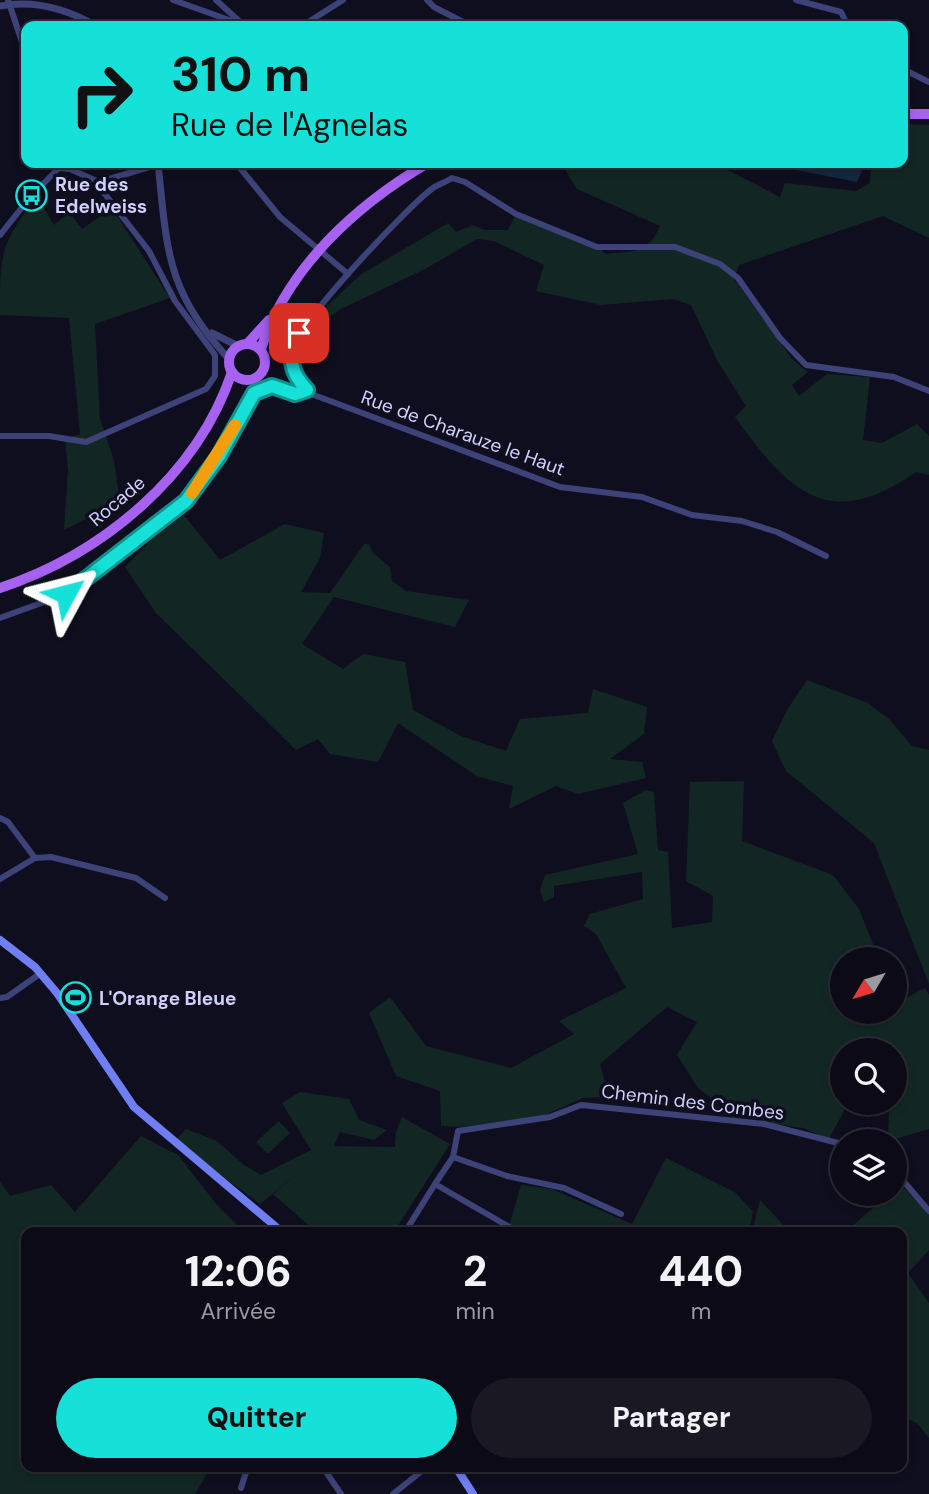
<!DOCTYPE html>
<html lang="fr">
<meta charset="utf-8">
<style>
:root{--surface:#0b0a16;--page:#191823;--text:#f1f3f6;--muted:#9a9aa1;--line:#2b2b35;--accent:#15e1d9}
body{margin:0;font-family:"DM Sans",sans-serif;background:var(--page);color:var(--text);height:100vh;display:flex;flex-direction:column;font-size:26px;white-space:nowrap}
*{box-sizing:border-box;margin:0}
p{font-size:23px;color:var(--muted)}
.icon{flex:none;width:38px;height:38px;fill:none;stroke:currentColor;stroke-width:2;stroke-linecap:round;stroke-linejoin:round}
.map{position:relative;flex:1;overflow:hidden}
.sheet{position:absolute;left:21px;top:1227px;width:886px;height:245px;display:flex;flex-direction:column;background:var(--surface);border-radius:14px;box-shadow:0 4px 10px #0003,0 0 0 2px var(--line)}
.sheet>*{flex:none}
.top-card{position:absolute;left:21px;top:21px;width:887px;height:147px;border-radius:14px;box-shadow:0 4px 10px #0003,0 0 0 2px var(--line);background:#15e1d9;color:#111;overflow:hidden}
.needle{width:46px;rotate:232deg}
.controls{position:absolute;left:830px;top:947px;display:grid;gap:14px}
.controls a{display:grid;place-items:center;width:77px;height:77px;border-radius:50%;background:var(--surface);box-shadow:0 4px 10px #0003,0 0 0 2px var(--line);font-size:35px}
.pin{position:absolute;display:grid;place-items:center;width:60px;height:60px;color:#fff;margin:-30px;border-radius:14px;box-shadow:0 4px 10px #0006}
.me{position:absolute;width:77px;margin:-38px;rotate:52deg;stroke-linejoin:round;filter:drop-shadow(0 0 5px #0008)}
.turn{display:flex;align-items:center;gap:24px;height:147px;padding:0 35px;font-size:32px}
.turn .icon{width:91px;height:91px;stroke-width:2.5}
.turn b{display:block;font-size:49px;line-height:60px}
.eta{display:flex;justify-content:space-evenly;align-items:center;height:119px;text-align:center}
.eta b{font-size:42px;font-weight:800;line-height:49px}
.primary-button{display:flex;gap:14px;margin-top:auto;padding:14px 35px}
.primary-button a{flex:1;height:80px;border-radius:42px;background:var(--accent);color:#111;font-size:28px;font-weight:800;line-height:80px;text-align:center}
.primary-button a+a{background:var(--page);color:var(--text)}
.map>svg:first-child{display:block}
</style>
<div class="map">
<svg width="929" height="1494" viewBox="0 0 929 1494">
<rect width="100%" height="100%" fill="#0f0e1e"/>
<g fill="#122723">
<path d="M903,124l26,1v113l-46,-22 -144,49 -5,14 58,80 16,13 -16,13 7,11 28,-22 43,3 -7,63 19,3 35,-19 12,12v39l-13,-3c-87,61 -127,20 -181,-55l11,-11 -28,-44 -27,-57 -18,-6 -72,6 -65,-14 8,-26 -50,-24 -17,-2 -50,29 -88,42 -17,13 -24,27v-6l29,-38 33,-31 88,-52 8,9 17,-7 11,5h24l8,-16 81,33 9,7c27,-3 42,0 54,-28l-83,-37 -15,-24 144,-2 14,3 60,31 5,-14 71,8 14,-8 1,-20h32z"/>
<path d="M37,196l17,29 15,-13 13,17 30,-21 58,90 -75,26 5,95 14,42 6,41 -56,28 4,-60 -3,-31 15,-5 -11,-116 -69,-3c0,-62 0,-70 37,-119z"/>
<path d="M184,515l36,45 65,-36 39,9 -4,25 -19,34 29,1 34,-49h5l4,9 17,14 2,14 14,10 63,9 -14,27 -121,-30 -32,47 41,25 20,-15 42,8 8,48 48,26 45,15 14,-32 68,-6 5,-24 54,18 -3,27 -34,25 32,3 4,16 -68,16 -22,-8 -47,23 4,-23 -36,-10 -79,-53 -20,39 -48,-8 -12,-15 -22,11 -140,-137 -31,-46 28,-29z"/>
<path d="M807,680l61,23 22,17 22,26 17,4v234l-55,-141 -88,-72 -14,-30 15,-31z"/>
<path d="M744,781l-2,60 91,34 26,34 20,50h-37v53h52v-14l2,5 29,-15 4,7v134l-41,12 1,-33 -12,-5 17,-1v-52h-52v52l6,1 -19,36 -26,-11 -71,-10v-4l-34,-26 -21,-33 20,-33 -30,-15 -67,57 9,33 -26,1 -43,19 -81,10 -18,-1 -1,-35 -44,-15 -27,-63 21,-16 36,49 85,22 63,-34 -15,-13 67,-33 -30,-54 -12,-8 6,-12 53,-15 -1,-27 -88,14v11l-10,5 -4,-12 5,-15 93,-21 -15,-51 23,-13 8,2 4,58 10,2 4,76 40,-6 1,-26 -27,-15 4,-99z"/>
<path d="M300,1092l49,7 10,21 28,10 -13,10 -34,-8 -6,14 61,1 1,-15 6,-15 48,27 -56,88h-78l-43,-38 34,-28 -47,38 -85,-63 11,-12 31,12 27,24 17,10 50,-25 -29,-47z"/>
<path d="M279,1121l11,12 -22,21 -12,-12z"/>
<path d="M141,1136l37,19 39,50 27,27h-218v234h182v6l-13,22h-195v-312l10,14 41,-11 24,27z"/>
<path d="M666,1158l70,35 17,19 -4,20h-222l-18,-6 12,-41 31,4 80,35z"/>
<path d="M899,1183l30,31v36l-21,23 21,30v135l-11,-14 -17,-9v-183h-55l42,-38h6v-6z"/>
<path d="M760,1200l30,32h-38z"/>
</g>
<path fill="#11293f" d="M761,163h104v1l-8,18z"/>
<g fill="none" stroke-linecap="round" stroke-linejoin="round">
<g stroke="#3d4379" stroke-width="6">
<path d="M8,0l18,54"/>
<path d="M173,0l70,25"/>
<path d="M216,0l22,20"/>
<path d="M427,0l7,7 37,19"/>
<path d="M796,0l45,12 7,14"/>
<path d="M302,26l41,-26"/>
<path d="M903,69l26,13"/>
<path d="M236,163l44,54 68,57"/>
<path d="M59,168l11,1 29,13 64,-19"/>
<path d="M0,235l32,-40 27,-27"/>
<path d="M0,436h49l37,6 120,-53 9,-13v-21l-40,-54 -26,-50 -48,-62 -2,-7"/>
<path d="M826,556l-49,-24 -35,-11 -50,-6 -50,-18 -82,-10 -246,-92c-14,-10 -27,-26 -22,-45 6,-27 115,-143 141,-162 6,-4 13,-6 19,-10l13,4 51,32 81,33h78l45,17 18,14 42,60 26,27 88,12 35,14"/>
<path d="M0,618l66,-24 120,-93 33,-45 35,-63 18,-7 23,8 12,-4"/>
<path d="M0,818l8,4 27,36"/>
<path d="M0,879l35,-21 16,-1 85,21 29,20"/>
<path d="M0,998l7,-1 34,-24"/>
<path d="M453,1157l54,19 57,12 57,26"/>
<path d="M894,1170l35,41"/>
<path d="M405,1232l30,-48"/>
<path d="M518,1232l-83,-48 18,-27 5,-26 92,-14 31,-12 183,19 78,20"/>
<path d="M322,1466l19,28"/>
<path d="M241,1488l7,-22"/>
<path d="M393,1494l35,-28"/>
</g>
<g stroke="#3d4379" stroke-width="7">
<path d="M0,6c34,-6 67,3 96,20"/>
<path d="M158,163c9,86 8,129 71,196"/>
<path d="M212,333l26,13"/>
</g>
<g stroke="#6f7ef2" stroke-width="8">
<path d="M0,940l35,27 22,26 77,114 148,125"/>
<path d="M455,1466l18,28"/>
</g>
<g stroke="#a761f0" stroke-width="10">
<path d="M903,114h26"/>
<path d="M248,343l21,-23"/>
<circle cx="247" cy="362" r="18"/>
<path d="M261,349c26,-81 95,-144 167,-186"/>
<path d="M0,588c102,-34 197,-112 232,-216"/>
</g>
</g>
<g fill="none" stroke-linecap="round" stroke-linejoin="round">
<defs>
<path id="route" d="M66,594l120,-93 33,-45 35,-63 18,-7 23,8 12,-4c-18,-19 -19,-34 -8,-57"/>
</defs>
<use href="#route" stroke="#0e928d" stroke-width="18"/>
<use href="#route" stroke="#15e1d9" stroke-width="12"/>
<path stroke="#f59e0b" stroke-width="12" d="M192,493l43,-68"/>
</g>
<defs>
<symbol id="bus-ring" viewBox="-11 -11 22 22"><circle r="9.5" fill="#0f0e1e" stroke="#15e1d9" stroke-width="1.5"/><path d="M-5-6H5V4H4V6H2V4H-2V6H-4V4H-5ZM-3.5-4V0h7V-4ZM-3.5 1.2v1.5H-2V1.2ZM2 1.2v1.5H3.5V1.2Z" fill="#15e1d9"/></symbol>
<symbol id="stadium-ring" viewBox="-11 -11 22 22"><circle r="9.5" fill="#0f0e1e" stroke="#15e1d9" stroke-width="1.5"/><path d="M0-5a6.5 5 0 1 0 0 10a6.5 5 0 1 0 0-10ZM-3.5-1.8h7v3.6h-7Z" fill="#15e1d9"/></symbol>
</defs>
<g fill-rule="evenodd">
<use href="#bus-ring" x="14" y="178" width="35" height="35"/>
<use href="#stadium-ring" x="58" y="980" width="35" height="35"/>
</g>
<g text-anchor="middle" dominant-baseline="central" stroke-width="7" stroke-linejoin="round" paint-order="stroke">
<g font-size="19" font-weight="bold" fill="#cfd0fb" stroke="#0f0e1e" text-anchor="start">
<text x="55" y="184">Rue des<tspan x="55" dy="22">Edelweiss</tspan></text>
<text x="99" y="998">L'Orange Bleue</text>
</g>
<g font-size="19" fill="#cfd0fb" stroke="#0f0e1e">
<text transform="translate(463 433) rotate(20)">Rue de Charauze le Haut</text>
<text transform="translate(117 501) rotate(-40)">Rocade</text>
<text transform="translate(693 1102) rotate(7)">Chemin des Combes</text>
</g>
</g>
</svg>
<div class="controls">
<a><svg class="needle" viewBox="-14 -14 28 28"><path d="M0-13l5 13h-10z" fill="#e53935"/><path d="M0 13l5-13h-10z" fill="#9a9aa1"/></svg></a>
<a><svg class="icon" aria-label="search" viewBox="0 0 24 24"><circle cx="10" cy="10" r="6"/><path d="M15 15l6 6"/></svg></a>
<a><svg class="icon" aria-label="layers" viewBox="0 0 24 24"><path d="M12 4l9 5-9 5-9-5zM3 14l9 5 9-5"/></svg></a>
</div>
<div class="pin" style="left:299px;top:333px;background:#d93025"><svg class="icon" aria-label="arrive" viewBox="0 0 24 24"><path d="M6 21V4h12l-3 4 3 4H6"/></svg></div>
<svg class="me" style="left:66px;top:594px" viewBox="-20 -20 40 40"><path d="M0-17L14 15 0 8-14 15z" fill="#15e1d9" stroke="#fff" stroke-width="4"/></svg>
<div class="top-card">
<div class="turn"><svg class="icon" aria-label="right" viewBox="0 0 24 24"><path d="M7 20v-9h11M14 6l5 5-5 5"/></svg><div><b>310 m</b>Rue de l'Agnelas</div></div>
</div>
<section class="sheet">
<div class="eta">
<div><b>12:06</b><p>Arrivée</p></div>
<div><b>2</b><p>min</p></div>
<div><b>440</b><p>m</p></div>
</div>
<div class="primary-button"><a>Quitter</a><a>Partager</a></div>
</section>
</div>
